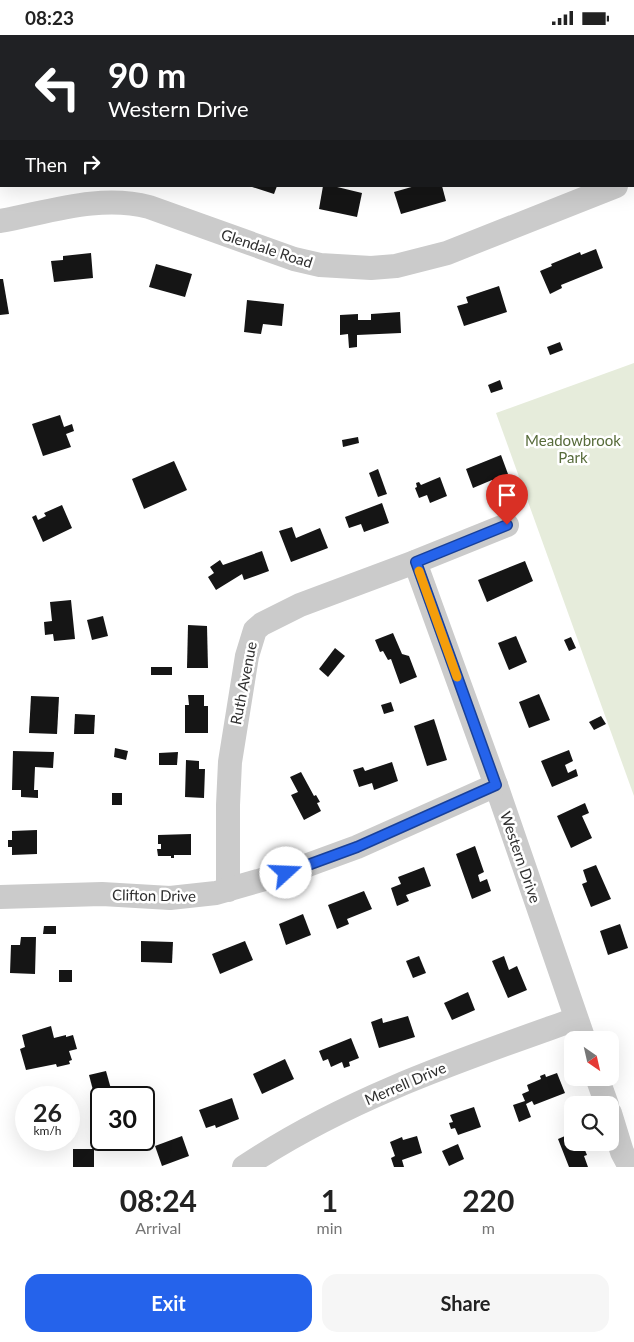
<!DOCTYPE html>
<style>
:root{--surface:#fff;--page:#f6f6f6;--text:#222;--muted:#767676;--accent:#2563eb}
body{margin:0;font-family:Lato,sans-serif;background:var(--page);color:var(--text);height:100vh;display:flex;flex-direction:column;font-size:19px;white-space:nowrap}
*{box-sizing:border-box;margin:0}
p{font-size:16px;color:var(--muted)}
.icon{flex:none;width:28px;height:28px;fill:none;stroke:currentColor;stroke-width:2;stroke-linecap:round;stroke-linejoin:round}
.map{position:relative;height:1132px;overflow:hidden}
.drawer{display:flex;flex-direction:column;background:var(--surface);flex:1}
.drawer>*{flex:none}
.banner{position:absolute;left:0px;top:0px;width:635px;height:152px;box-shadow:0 5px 20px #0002;background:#202124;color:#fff;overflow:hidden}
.needle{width:32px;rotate:146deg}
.fabs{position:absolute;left:564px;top:996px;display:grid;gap:10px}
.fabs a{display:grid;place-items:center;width:55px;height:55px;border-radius:10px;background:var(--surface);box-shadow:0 5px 20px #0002;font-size:25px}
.speed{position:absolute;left:15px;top:1051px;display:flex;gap:10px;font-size:25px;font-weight:700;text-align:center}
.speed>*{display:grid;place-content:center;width:65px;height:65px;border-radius:50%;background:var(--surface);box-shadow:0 5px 20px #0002;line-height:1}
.speed small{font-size:12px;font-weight:400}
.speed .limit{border:2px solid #111;border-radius:8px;background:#fff;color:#111}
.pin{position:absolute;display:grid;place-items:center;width:42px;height:42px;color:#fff;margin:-51px -21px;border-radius:50% 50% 50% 0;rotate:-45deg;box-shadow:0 0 5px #0007}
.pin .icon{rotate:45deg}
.me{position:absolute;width:55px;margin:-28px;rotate:70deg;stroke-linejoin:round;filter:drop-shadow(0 0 4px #0008)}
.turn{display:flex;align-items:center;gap:18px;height:105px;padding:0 25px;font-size:22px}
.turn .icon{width:65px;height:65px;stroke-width:2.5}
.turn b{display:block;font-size:35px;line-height:42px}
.then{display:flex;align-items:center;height:48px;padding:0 25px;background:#0003;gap:10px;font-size:19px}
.eta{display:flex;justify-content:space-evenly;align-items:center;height:85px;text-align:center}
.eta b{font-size:30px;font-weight:700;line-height:35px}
.primary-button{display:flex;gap:10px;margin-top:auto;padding:10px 25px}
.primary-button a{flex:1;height:58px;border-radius:15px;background:var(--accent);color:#fff;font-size:20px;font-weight:700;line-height:58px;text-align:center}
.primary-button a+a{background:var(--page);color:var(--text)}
.status{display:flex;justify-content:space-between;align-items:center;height:35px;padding:0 25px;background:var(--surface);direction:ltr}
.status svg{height:14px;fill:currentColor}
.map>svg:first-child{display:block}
</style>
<div class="status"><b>08:23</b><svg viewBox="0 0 49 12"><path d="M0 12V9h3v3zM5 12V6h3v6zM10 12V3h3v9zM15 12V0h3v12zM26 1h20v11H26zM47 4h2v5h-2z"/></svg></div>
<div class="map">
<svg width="634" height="1132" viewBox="0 0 634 1132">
<rect width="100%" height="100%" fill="#fff"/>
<path fill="#e6ecdb" d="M634,328v433l-138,-383z"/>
<g fill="#151515">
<path d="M249,151h28l-3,8z"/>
<path d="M323,151h10l29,7 -5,24 -38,-8z"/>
<path d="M415,151h27l4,15 -45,13 -7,-22z"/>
<path d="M596,214l7,19 -42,17 1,3 -12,6 -10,-23 12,-5 -1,-2 29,-12 1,3z"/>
<path d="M91,218l2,25 -39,4 -3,-21 12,-1v-4z"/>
<path d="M156,229l36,10 -7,23 -36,-10z"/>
<path d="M0,244h3l6,35 -9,1z"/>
<path d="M499,251l8,26 -43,14 -7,-20 11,-3 -2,-6z"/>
<path d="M247,265l37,4 -2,22 -19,-2 -2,10 -17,-2z"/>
<path d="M400,277l1,21 -44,2v12l-8,1 -1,-14 -8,1v-20l18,-1v6h13v-6z"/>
<path d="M560,307l3,8 -13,5 -3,-8z"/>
<path d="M500,345l3,9 -12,4 -3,-8z"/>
<path d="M60,380l4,12 8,-3 2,7 -8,3 5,13 -28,9 -11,-32z"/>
<path d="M358,402l1,6 -16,4 -1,-7z"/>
<path d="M501,420l7,19 -10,4 1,2 -6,3 -1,-3 -19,8 -7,-19z"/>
<path d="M174,426l13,29 -43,19 -12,-30z"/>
<path d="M378,434l9,25 -9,3 -9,-24z"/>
<path d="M440,442l7,19 -17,7 -3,-8 -8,3 -4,-10 2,-1 -1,-4 3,-1 2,3z"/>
<path d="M382,468l7,20 -25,9 -3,-8 -12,4 -4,-11z"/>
<path d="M62,470l10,23 -29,14 -11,-25 4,-2 2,5 8,-4 -2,-3z"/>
<path d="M292,492l4,11 24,-10 8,20 -37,14 -12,-31z"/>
<path d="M262,516l7,20 -25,9 -2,-6 -26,16 -8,-13 6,-4 -4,-6 10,-7 3,5z"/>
<path d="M525,526l8,20 -46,21 -9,-22z"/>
<path d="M71,565l4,39 -21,2 -1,-7 -8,1 -1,-13 8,-1 -2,-19z"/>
<path d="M103,581l5,20 -16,4 -5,-20z"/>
<path d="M188,590l19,1 1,42h-21z"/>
<path d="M393,598l9,21 7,2 8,21 -17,7 -9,-25 -3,1 -5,-9 -3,1 -5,-12z"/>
<path d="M516,601l11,26 -18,8 -11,-27z"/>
<path d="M571,602l5,11 -7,3 -5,-11z"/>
<path d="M335,613l10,8 -17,21 -9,-8z"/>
<rect x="151" y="632" width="21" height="8"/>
<path d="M539,659l11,26 -21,8 -10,-26z"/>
<path d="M188,660h16v11h4v27h-23v-28h4z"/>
<path d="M31,661l28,1 -2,37 -28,-1z"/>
<path d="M391,667l3,9 -10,3 -3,-9z"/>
<path d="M75,679l20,1 -1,19h-20z"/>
<path d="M601,681l5,8 -12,6 -5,-8z"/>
<path d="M434,684l13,41 -20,6 -13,-40z"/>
<path d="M115,713l13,3 -2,9 -12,-3z"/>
<path d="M569,715l4,11 -8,4 3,8 8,-4 2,7 -26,11 -11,-26z"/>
<path d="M13,716l41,1 -1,16 -18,-1 -1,23h4v8l-17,-1v-7h-9z"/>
<path d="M178,717l-1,13h-18v-12z"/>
<path d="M186,725l13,1v8h6l-1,29 -19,-1z"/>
<path d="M392,727l6,19 -24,9 -2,-7 -13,4 -6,-17 10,-3 2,4z"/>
<path d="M301,737l13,24 2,-1 4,7 -3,1 4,8 -17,9 -13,-25 7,-3 -8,-15z"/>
<rect x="112" y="758" width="10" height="12"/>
<path d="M585,768l4,10 -7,3 10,22 -21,10 -14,-32z"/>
<path d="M37,795v24l-25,1v-8h-4v-7h4v-9z"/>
<path d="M191,799v21h-17v3h-3v-2h-13l-1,-7h4v-5h-3v-9z"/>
<path d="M475,811l9,26 -6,3 2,7 7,-3 4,12 -19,8 -16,-45z"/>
<path d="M596,830l15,34 -20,8 -9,-23 5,-2 -4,-12z"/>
<path d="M424,832l7,19 -25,9 3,6 -12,5 -6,-18 10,-4 -3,-7z"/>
<path d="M364,856l8,18 -25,10 2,5 -12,5 -9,-24z"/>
<path d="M303,879l8,21 -25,10 -7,-21z"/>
<path d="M620,889l8,24 -20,7 -8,-24z"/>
<path d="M44,891h12v8h-13z"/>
<path d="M21,902h15l-1,37 -25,-1 1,-28h9z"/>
<path d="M141,906l32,1 -1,21 -31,-1z"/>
<path d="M245,906l8,19 -33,14 -8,-20z"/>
<path d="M419,921l7,17 -13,5 -7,-17z"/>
<path d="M504,921l5,14 8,-4 10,24 -19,8 -16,-37z"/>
<rect x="59" y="935" width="13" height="12"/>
<path d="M468,957l7,18 -23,10 -8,-17z"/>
<path d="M408,981l7,21 -36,11 -8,-26 11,-4 1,5z"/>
<path d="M51,991l3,12 12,-3v2l7,-2 4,14 -8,2 3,9 -3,1 1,3 -13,3 -1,-3 -30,6 -6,-21 5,-2 -3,-12z"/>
<path d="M351,1003l8,20 -10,4 1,4 -6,2 -2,-6 -11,5 -3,-8 -5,2 -4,-10z"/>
<path d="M285,1024l9,20 -32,15 -9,-20z"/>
<path d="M106,1036l5,18 -17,5 -5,-19z"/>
<path d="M557,1038l8,20 -31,12 -2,-4 -6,3 5,13 -12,5 -6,-17 12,-4 -3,-7 7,-3 -2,-6 14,-6 -1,-3 5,-2 1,3z"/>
<path d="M232,1063l7,21 -23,9 -1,-3 -9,3 -7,-18z"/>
<path d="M474,1072l7,20 -23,8 -3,-7 -4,1 -2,-6 4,-1 -3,-7z"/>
<path d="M572,1098v10h10l5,12 -3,1 4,11h-19l-11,-28z"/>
<path d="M182,1101l7,20 -27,10 -7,-20z"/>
<path d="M417,1101l5,17 -20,7 2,7h-10l-3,-9 4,-2 -5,-14 12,-5 1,3z"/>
<path d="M458,1109l6,15 -15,7 -7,-15z"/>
<rect x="73" y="1114" width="21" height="18"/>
</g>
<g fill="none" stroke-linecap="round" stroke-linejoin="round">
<g stroke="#cbcbcb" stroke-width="24">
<path d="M147,1v-1"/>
<path d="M0,186c49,-9 100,-27 149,-14l145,52 26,6 51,3 25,-2 51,-13 169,-67"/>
<path d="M415,527l81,223 88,255"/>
<path d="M228,855v-85l2,-43 17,-106 8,-26 7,-6 38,-19 115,-43 92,-37"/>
<path d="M0,862l102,-3 68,4 46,-5 70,-20 71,-26 139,-62"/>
<path d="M597,1042l10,28"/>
<path d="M610,1078l12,39 8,15"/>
<path d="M244,1132c103,-69 217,-107 332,-148"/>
</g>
</g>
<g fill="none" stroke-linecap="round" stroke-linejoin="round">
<defs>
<path id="route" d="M286,838l71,-26 139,-62 -80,-223 91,-37"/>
</defs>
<use href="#route" stroke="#184099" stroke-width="12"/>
<use href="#route" stroke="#2563eb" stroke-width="9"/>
<path stroke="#f59e0b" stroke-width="9" d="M419,536l38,106"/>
</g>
<g text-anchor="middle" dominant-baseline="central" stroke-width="5" stroke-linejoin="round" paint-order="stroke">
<g font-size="15" fill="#2e2e2e" stroke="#fff">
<text transform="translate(267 213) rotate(18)">Glendale Road</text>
<text transform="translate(243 648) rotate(-79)">Ruth Avenue</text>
<text transform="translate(521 822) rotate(71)">Western Drive</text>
<text transform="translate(154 860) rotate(1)">Clifton Drive</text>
<text transform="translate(405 1048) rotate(-23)">Merrell Drive</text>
</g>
<g font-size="15" fill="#576b3a" stroke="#fff">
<text x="573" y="405">Meadowbrook<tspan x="573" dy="17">Park</tspan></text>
</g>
</g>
</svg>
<div class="fabs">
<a><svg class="needle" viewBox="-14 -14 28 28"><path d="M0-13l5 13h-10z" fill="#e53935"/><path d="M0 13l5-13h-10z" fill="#767676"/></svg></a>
<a><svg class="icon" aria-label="search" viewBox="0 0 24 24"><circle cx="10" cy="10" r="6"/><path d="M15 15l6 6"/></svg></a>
</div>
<div class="speed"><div>26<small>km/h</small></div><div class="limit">30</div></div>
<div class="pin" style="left:507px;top:490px;background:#d93025"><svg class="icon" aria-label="arrive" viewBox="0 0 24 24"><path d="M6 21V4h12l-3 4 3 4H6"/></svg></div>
<svg class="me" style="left:286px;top:838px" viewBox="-20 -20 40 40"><circle r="19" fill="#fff"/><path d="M0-13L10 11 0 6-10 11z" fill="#2563eb"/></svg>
<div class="banner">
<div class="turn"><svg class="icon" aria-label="left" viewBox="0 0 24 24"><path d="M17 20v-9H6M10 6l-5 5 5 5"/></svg><div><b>90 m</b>Western Drive</div></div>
<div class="then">Then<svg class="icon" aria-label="right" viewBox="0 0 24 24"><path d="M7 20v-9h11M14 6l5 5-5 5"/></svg></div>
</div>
</div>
<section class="drawer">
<div class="eta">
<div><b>08:24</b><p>Arrival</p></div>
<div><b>1</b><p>min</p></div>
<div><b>220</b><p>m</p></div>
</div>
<div class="primary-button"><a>Exit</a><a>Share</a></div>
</section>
